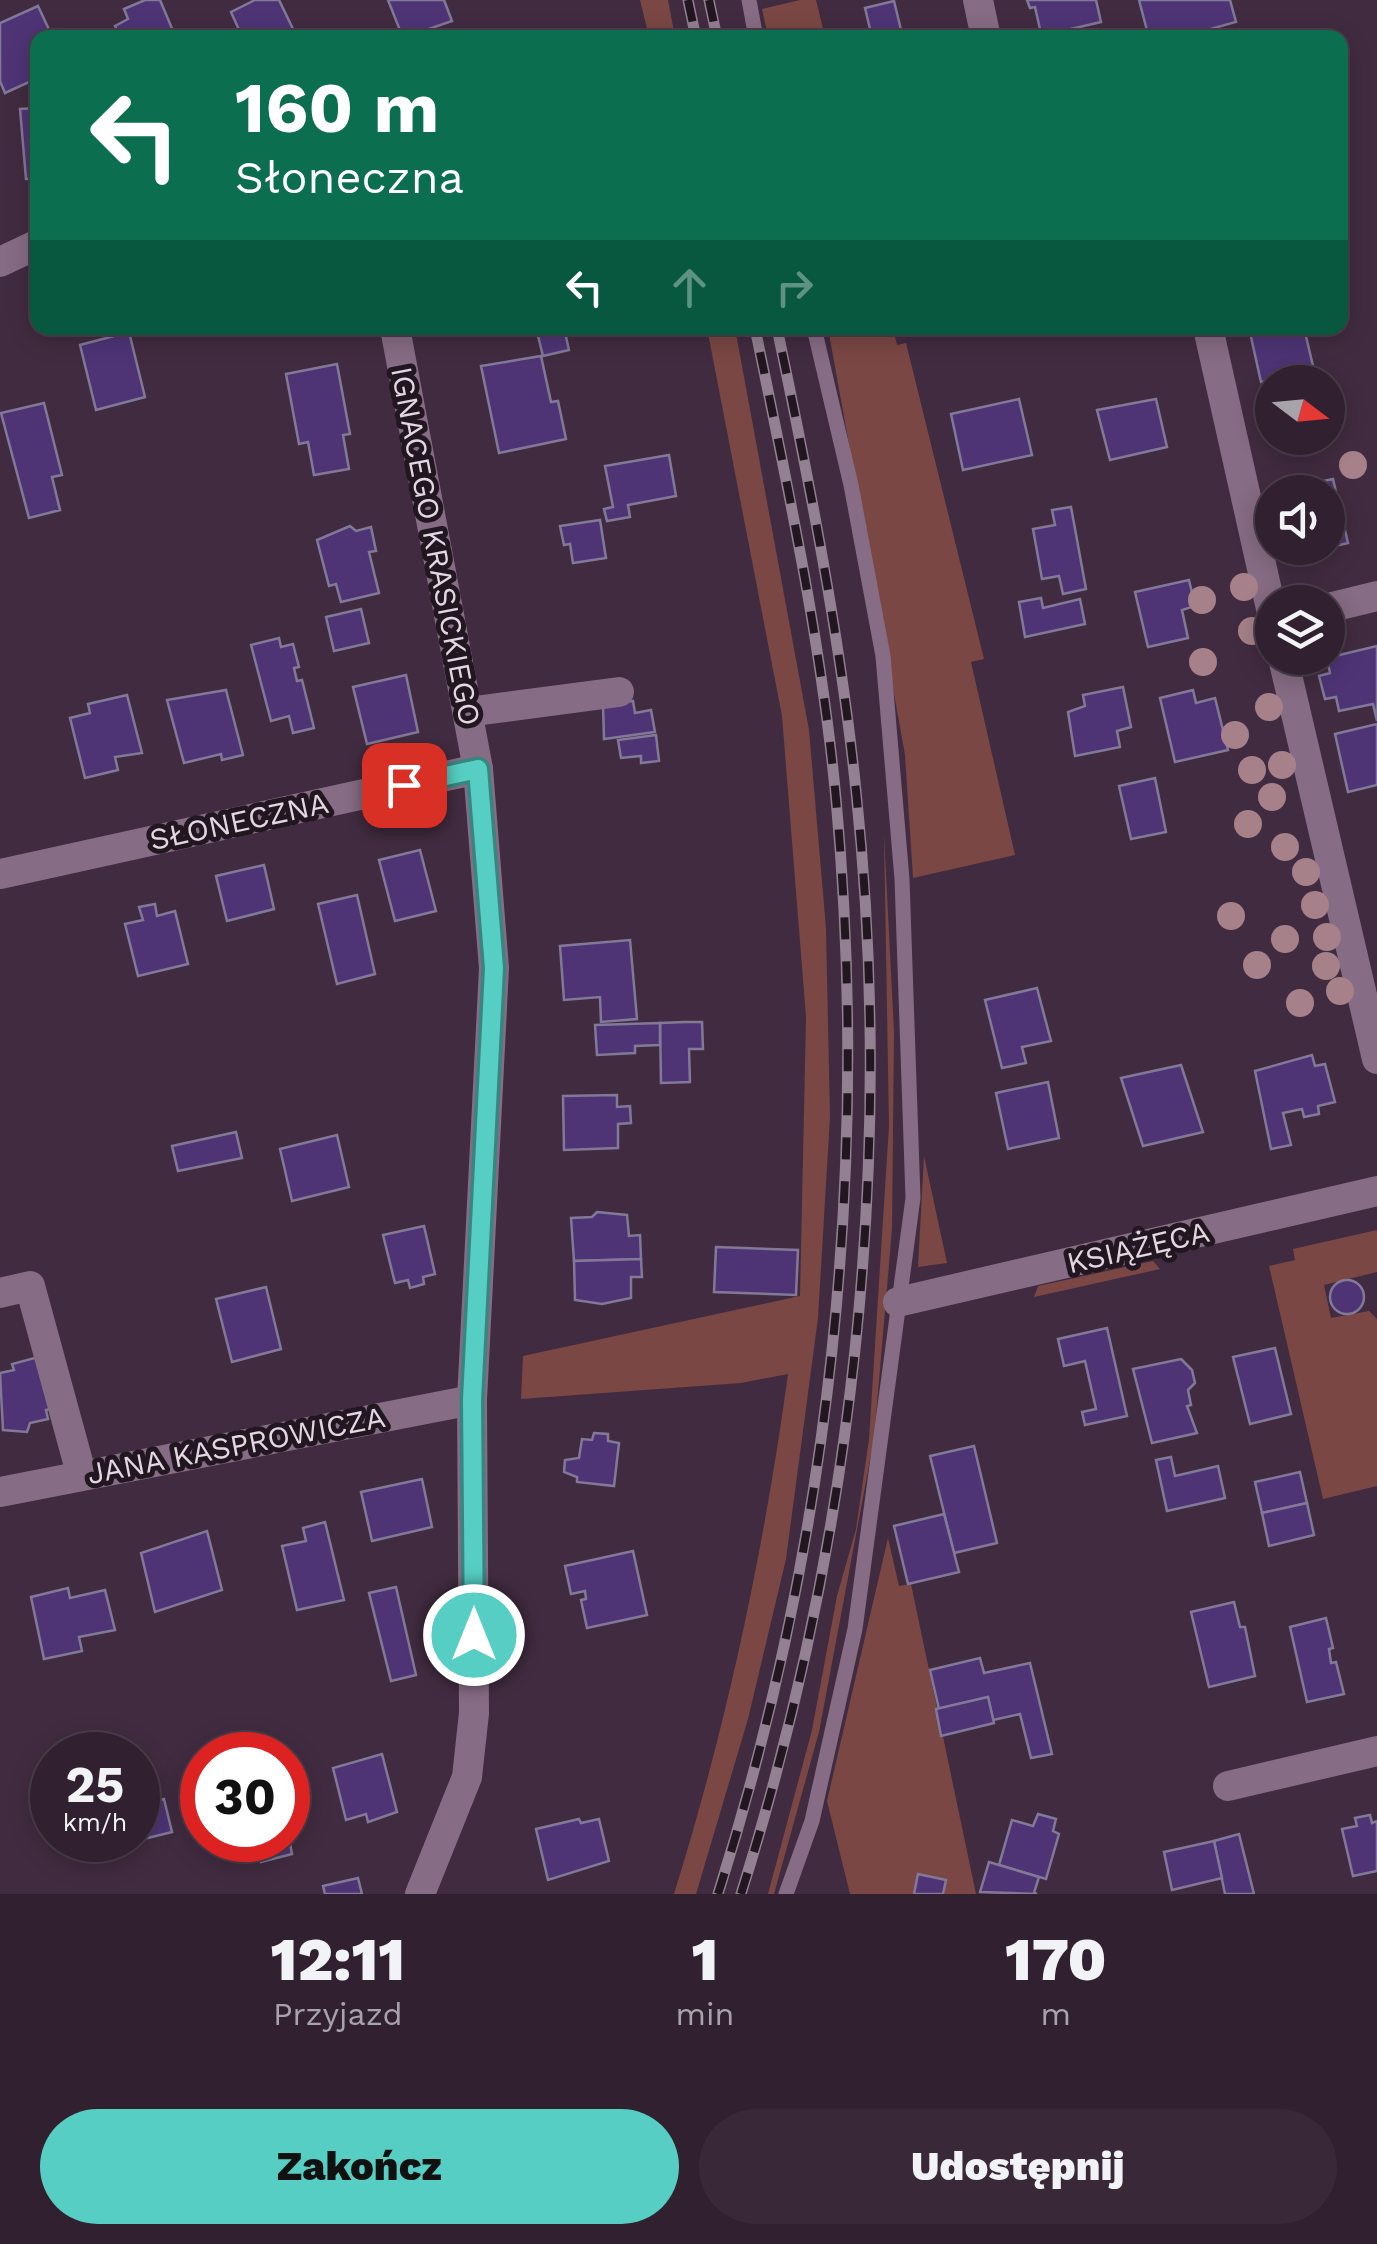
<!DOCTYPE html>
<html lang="pl">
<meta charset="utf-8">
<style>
:root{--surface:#312030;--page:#392838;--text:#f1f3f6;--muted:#a8a3ab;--line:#4c3e4c;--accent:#56cec3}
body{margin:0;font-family:"Work Sans",sans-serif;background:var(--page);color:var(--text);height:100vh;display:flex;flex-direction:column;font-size:38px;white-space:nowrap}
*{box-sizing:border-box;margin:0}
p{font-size:32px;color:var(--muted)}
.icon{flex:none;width:55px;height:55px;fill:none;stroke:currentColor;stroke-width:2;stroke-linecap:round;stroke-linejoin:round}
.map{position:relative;height:1894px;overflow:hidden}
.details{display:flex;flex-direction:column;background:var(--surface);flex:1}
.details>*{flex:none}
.hud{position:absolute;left:30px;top:30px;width:1318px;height:305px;border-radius:20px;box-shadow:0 5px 25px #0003,0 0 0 2px var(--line);background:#0b6e4f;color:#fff;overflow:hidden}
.needle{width:65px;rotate:106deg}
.fabs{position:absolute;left:1255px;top:365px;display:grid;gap:20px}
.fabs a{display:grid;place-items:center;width:90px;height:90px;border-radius:50%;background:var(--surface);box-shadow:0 5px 25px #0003,0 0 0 2px var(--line);font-size:50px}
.speed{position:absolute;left:30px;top:1732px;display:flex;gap:20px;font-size:50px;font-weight:700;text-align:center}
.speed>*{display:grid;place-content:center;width:130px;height:130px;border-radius:50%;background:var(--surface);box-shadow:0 5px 25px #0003,0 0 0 2px var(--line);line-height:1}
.speed small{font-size:25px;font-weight:400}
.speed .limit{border:15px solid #d22;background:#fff;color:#111}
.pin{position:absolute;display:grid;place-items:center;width:85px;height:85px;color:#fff;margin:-42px;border-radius:20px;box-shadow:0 5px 15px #0006}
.me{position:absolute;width:110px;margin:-55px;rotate:0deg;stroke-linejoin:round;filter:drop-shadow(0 0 8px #0008)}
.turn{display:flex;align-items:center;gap:35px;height:210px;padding:0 40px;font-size:45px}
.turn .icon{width:130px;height:130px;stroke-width:2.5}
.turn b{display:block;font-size:70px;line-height:85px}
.lanes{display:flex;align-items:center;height:95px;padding:0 40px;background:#0003;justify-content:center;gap:50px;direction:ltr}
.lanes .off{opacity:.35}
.eta{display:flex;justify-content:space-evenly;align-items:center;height:170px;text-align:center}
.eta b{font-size:60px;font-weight:800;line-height:70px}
.cta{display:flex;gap:20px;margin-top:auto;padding:20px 40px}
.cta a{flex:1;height:115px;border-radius:60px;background:var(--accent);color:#111;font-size:40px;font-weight:800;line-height:115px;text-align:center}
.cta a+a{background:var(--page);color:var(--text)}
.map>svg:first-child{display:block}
</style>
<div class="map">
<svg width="1377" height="1894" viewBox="0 0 1377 1894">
<rect width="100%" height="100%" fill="#412b40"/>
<g fill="#7a4744">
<path d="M640,0h28l7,37h-26z"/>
<path d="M800,0h16l9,37h-57l-6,-28z"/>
<path d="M707,328h28l74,402 17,198 4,189 -12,201 -32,241 -38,160 -52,175h-22c53,-170 90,-344 114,-520l-47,9 -220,16 2,-43 277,-60 6,-279 -24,-301z"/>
<path d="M828,328h65l4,17 9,-2 78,316 -13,3 44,193 -102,23 -8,-123z"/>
<path d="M884,834l10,198 -2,197 -18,210 -55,293 -45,162h-6l44,-164 25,-134 19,-67 13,-90 20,-313z"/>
<path d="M924,1156l23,107 -29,4z"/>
<path d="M1377,1230v42l-53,13 7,33 38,-7 8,8v167l-54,13 -54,-233 26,-6 -2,-11z"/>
<path d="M1153,1261l7,8 -126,28 4,-11z"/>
<path d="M888,1538l11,48 12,-2 65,310h-126l-23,-93z"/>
</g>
<g fill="#4e3475" stroke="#827897" stroke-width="2.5">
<path d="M145,0h15l16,38h-56l-5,-12 13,-7 -4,-10z"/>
<path d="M255,0h24l14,29 -17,9h-46l10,-6 -9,-20z"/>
<path d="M388,0h56l8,21 -49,17z"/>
<path d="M1027,0h69l5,22 -30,7 2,9h-31l-7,-31 -5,1z"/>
<path d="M1139,0h91l6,22 -58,16h-29z"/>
<path d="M894,1l9,37h-48l-1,-4 16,-5 -5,-21z"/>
<path d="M38,6l15,32h-15v40l-33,15 -5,-12v-58z"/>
<path d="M38,108v70l-12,1 -6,-70z"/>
<path d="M536,328h28l5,22 -26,6z"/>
<path d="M1249,328h55l10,42 -53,12z"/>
<path d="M129,332l16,65 -49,13 -16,-65z"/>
<path d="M541,356l10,46 7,-1 8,38 -67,14 -18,-87z"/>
<path d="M337,364l13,70 -7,1 6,34 -35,6 -6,-33 -9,2 -13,-70z"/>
<path d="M1019,399l13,56 -69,15 -12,-56z"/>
<path d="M1156,399l11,48 -57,13 -13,-50z"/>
<path d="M44,403l18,72 -10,2 8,33 -31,8 -28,-105z"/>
<path d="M669,455l7,41 -48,9 2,12 -23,4 -3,-12 9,-2 -8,-41z"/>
<path d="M1333,479l15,64 -52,12 -2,-7h34v-56l-47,-2z"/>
<path d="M1071,507l15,82 -23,5 -4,-18 -17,3 -9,-50 22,-4 -3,-15z"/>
<path d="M600,520l6,38 -33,5 -3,-19 -6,1 -4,-19z"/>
<path d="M350,526l6,5 15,-4 5,24 -7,1 10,41 -38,9 -5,-18 -7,2 -12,-46z"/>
<path d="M1189,580l6,26 -13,4 6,28 -40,9 -13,-55z"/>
<path d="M1041,598l2,10 37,-9 5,25 -60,13 -6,-35z"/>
<path d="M361,609l8,34 -35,8 -8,-34z"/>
<path d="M279,638l2,9 12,-3 6,23 -5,1 3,13 5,-1 12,48 -21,5 -4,-17 -18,5 -20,-76z"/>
<path d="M1377,646v75l-4,-17 -34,7 -3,-14 -11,2 -6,-23 11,-3 -3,-15z"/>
<path d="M406,675l12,57 -51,12 -14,-57z"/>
<path d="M1123,687l8,40 -14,4 3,16 -45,9 -7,-44 17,-6 -2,-11z"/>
<path d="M226,690l17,65 -21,5 -1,-6 -37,9 -17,-63z"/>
<path d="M1193,690l3,13 19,-5 13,52 -53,12 -15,-64z"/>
<path d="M127,695l15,58 -27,4 3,13 -33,8 -15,-60 20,-5 -2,-9z"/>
<path d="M633,701l2,12 16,-3 4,22 -51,7 -1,-34z"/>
<path d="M1377,724v61l-29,7 -13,-58z"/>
<path d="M656,735l3,26 -18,2v-7l-20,2 -3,-18z"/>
<path d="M1155,778l11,54 -35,7 -12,-53z"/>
<path d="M420,850l16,61 -41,10 -16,-61z"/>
<path d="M264,865l10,44 -47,12 -11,-45z"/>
<path d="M357,895l18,79 -38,10 -19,-80z"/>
<path d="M155,904l2,12 18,-5 13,53 -50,12 -13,-52 18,-4 -4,-13z"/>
<path d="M630,940l7,79 -36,3 -1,-25 -36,3 -4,-54z"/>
<path d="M1037,988l14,53 -29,6 4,16 -24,5 -17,-68z"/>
<path d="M685,1022h17l1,27h-14l1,33 -29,1 -1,-60z"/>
<path d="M660,1023v22l-25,1v7l-38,2 -2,-30z"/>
<path d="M1312,1055l3,11 10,-2 10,38 -17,4 1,8 -15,3 -2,-8 -19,4 8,32 -20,4 -16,-78z"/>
<path d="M1181,1065l22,67 -60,14 -22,-68z"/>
<path d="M1048,1082l11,56 -51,11 -12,-56z"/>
<path d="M617,1095v12l13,-1 1,17 -13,1v24l-54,2 -1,-54z"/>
<path d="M236,1132l6,26 -64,13 -6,-25z"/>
<path d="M337,1135l12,52 -57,14 -12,-52z"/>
<path d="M597,1212l30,3 2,21 11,-1 1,24 -67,2 -3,-43 21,-1z"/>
<path d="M424,1226l11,48 -12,3 1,7 -14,4 -2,-8 -13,3 -12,-48z"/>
<path d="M716,1247l82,3 -2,45 -82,-3z"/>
<path d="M641,1259l1,18h-11v21l-29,6 -27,-4 -1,-39z"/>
<circle cx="1347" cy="1297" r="17"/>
<path d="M266,1287l15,62 -49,13 -16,-63z"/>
<path d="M1107,1328l20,88 -42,9 -3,-13 14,-3 -11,-48 -21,5 -6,-27z"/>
<path d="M1275,1348l16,66 -41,10 -17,-67z"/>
<path d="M42,1356l13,52 -9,2 2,9 -18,4 -3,9 -24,-2 -3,-57 14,-3 -2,-6z"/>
<path d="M1181,1359l11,11 3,13 -7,7 3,15 -4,1 10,27 -45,10 -19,-74z"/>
<path d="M594,1433l14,1v7l11,2 -5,43 -37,-4v-5l-13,-5 1,-12 14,-2 3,-19 10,1z"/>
<path d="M974,1446l23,97 -43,10 -24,-97z"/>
<path d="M1171,1457l4,19 43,-10 7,32 -58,13 -11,-51z"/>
<path d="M1300,1472l7,31 -45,10 -7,-31z"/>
<path d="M422,1479l10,48 -60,14 -11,-49z"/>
<path d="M1307,1503l7,32 -45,11 -7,-33z"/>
<path d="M944,1514l15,58 -51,12 -14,-58z"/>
<path d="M325,1522l19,78 -47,10 -15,-64 24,-5 -3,-13z"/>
<path d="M207,1531l15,59 -67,22 -14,-59z"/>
<path d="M633,1551l14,64 -60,13 -6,-28 5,-1 -1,-8 -14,3 -6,-28z"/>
<path d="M396,1587l20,88 -25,6 -22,-88z"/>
<path d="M68,1588l2,10 35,-8 10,40 -36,7 3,14 -38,8 -13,-62z"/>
<path d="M1234,1602l6,25h5l10,49 -46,11 -18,-75z"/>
<path d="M1326,1618l7,30 -4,1 2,14 5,-1 8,32 -37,8 -17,-75z"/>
<path d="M980,1658l4,15 46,-10 22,91 -21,4 -11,-44 -27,6 -5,-23 -49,12 -9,-39z"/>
<path d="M988,1697l6,26 -53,13 -5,-27z"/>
<path d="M382,1754l15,58 -29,10 -2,-8 -20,6 -13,-52z"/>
<path d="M288,1789h3l9,35 -12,3z"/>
<path d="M164,1799l8,33 -65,16 -2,-8h33v-35z"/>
<path d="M1038,1814l18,5 -3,12 6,3 -13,45 -47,-14 13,-45 21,6z"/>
<path d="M1370,1815l2,8 5,-2v50l-24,5 -11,-47 15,-3 -2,-8z"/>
<path d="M579,1819l2,4 18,-4 10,42 -61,19 -12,-51z"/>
<path d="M288,1832l4,22 -31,8 -5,-22h32z"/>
<path d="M1239,1834l15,60h-29l-11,-53z"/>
<path d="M1214,1841l8,37 -50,12 -8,-38z"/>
<path d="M989,1862l50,15 -5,16 3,1 -57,-2z"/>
<path d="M918,1874l28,6 -3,14h-29z"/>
<path d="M358,1878l4,16h-37l-2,-8z"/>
</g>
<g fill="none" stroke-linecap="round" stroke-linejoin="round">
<g stroke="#866c84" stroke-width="15">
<path d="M749,0l7,38"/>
<path d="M786,1894l26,-73 43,-192 58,-431 -11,-319 -19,-223 -32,-171 -37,-157"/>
</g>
<g stroke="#866c84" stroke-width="30">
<path d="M978,0l8,38"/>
<path d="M0,262l38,-18"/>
<path d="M395,328l83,441 16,199 -22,432 2,313 -7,64 -47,117"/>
<path d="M1208,328l64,285"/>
<path d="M1328,608l49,-12"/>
<path d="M1283,658l94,401"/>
<path d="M468,712l151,-20"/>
<path d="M0,874l478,-105"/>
<path d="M0,1293l30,-7 51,187"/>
<path d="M898,1302l479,-111"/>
<path d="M0,1492l472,-92"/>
<path d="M1228,1786l149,-35"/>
</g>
<defs>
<g id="rail">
<path d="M688,0l8,38"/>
<path d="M709,0l8,38"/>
<path d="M718,1894c112,-354 152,-725 118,-1095 -15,-159 -49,-316 -81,-471"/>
<path d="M741,1894c112,-354 154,-733 115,-1103 -16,-156 -47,-310 -79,-463"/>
</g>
</defs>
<use href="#rail" stroke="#938092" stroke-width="11"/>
<use href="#rail" stroke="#221721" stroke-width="8" stroke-dasharray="22" stroke-linecap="butt"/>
</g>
<g fill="#a68189">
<circle cx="1353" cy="465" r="14"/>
<circle cx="1244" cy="587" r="14"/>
<circle cx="1202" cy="600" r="14"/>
<circle cx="1252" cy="631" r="14"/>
<circle cx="1203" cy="662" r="14"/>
<circle cx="1269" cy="707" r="14"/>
<circle cx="1235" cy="735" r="14"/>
<circle cx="1282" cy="765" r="14"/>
<circle cx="1252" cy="770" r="14"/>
<circle cx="1272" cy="797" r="14"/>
<circle cx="1248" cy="824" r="14"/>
<circle cx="1285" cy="847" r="14"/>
<circle cx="1306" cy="872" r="14"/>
<circle cx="1315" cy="905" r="14"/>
<circle cx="1231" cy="916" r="14"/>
<circle cx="1327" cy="937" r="14"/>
<circle cx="1285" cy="939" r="14"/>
<circle cx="1257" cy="965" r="14"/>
<circle cx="1326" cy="966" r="14"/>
<circle cx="1340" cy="991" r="14"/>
<circle cx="1300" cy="1003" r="14"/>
</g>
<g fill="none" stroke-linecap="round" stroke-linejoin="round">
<defs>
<path id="route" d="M404,785l74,-16 16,199 -22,432 2,235"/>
</defs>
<use href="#route" stroke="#38867f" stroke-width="25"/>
<use href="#route" stroke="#56cec3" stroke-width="18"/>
</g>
<g text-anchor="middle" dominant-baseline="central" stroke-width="10" stroke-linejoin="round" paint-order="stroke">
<g font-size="30" fill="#e5d6e4" stroke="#221721">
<text transform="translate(436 546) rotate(79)">IGNACEGO KRASICKIEGO</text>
<text transform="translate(239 821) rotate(-12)">SŁONECZNA</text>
<text transform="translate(1138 1247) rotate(-13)">KSIĄŻĘCA</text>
<text transform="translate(236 1445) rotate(-11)">JANA KASPROWICZA</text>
</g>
</g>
</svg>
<div class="fabs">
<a><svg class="needle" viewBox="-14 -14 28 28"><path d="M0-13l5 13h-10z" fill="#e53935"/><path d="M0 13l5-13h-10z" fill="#a8a3ab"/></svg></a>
<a><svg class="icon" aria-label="sound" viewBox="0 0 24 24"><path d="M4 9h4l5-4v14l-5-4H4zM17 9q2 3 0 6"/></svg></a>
<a><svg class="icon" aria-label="layers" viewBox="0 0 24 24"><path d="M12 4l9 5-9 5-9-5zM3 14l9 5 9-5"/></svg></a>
</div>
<div class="speed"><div>25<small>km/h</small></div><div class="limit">30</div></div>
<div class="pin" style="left:404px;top:785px;background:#d93025"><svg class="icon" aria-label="arrive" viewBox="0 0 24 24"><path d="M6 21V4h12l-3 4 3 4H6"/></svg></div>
<svg class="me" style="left:474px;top:1635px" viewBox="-20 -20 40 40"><circle r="17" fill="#56cec3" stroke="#fff" stroke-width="3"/><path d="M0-11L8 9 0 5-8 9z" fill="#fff"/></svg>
<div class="hud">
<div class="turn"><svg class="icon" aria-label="left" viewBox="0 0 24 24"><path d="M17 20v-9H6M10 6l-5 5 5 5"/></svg><div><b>160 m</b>Słoneczna</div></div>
<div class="lanes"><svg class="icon" aria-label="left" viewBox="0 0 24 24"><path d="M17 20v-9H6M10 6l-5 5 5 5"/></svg><svg class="icon off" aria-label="ahead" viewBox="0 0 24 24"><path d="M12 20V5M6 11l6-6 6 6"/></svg><svg class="icon off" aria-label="right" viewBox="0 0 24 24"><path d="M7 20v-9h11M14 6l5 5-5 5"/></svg></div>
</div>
</div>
<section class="details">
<div class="eta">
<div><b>12:11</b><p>Przyjazd</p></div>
<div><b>1</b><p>min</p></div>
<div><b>170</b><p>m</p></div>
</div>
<div class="cta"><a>Zakończ</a><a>Udostępnij</a></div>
</section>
